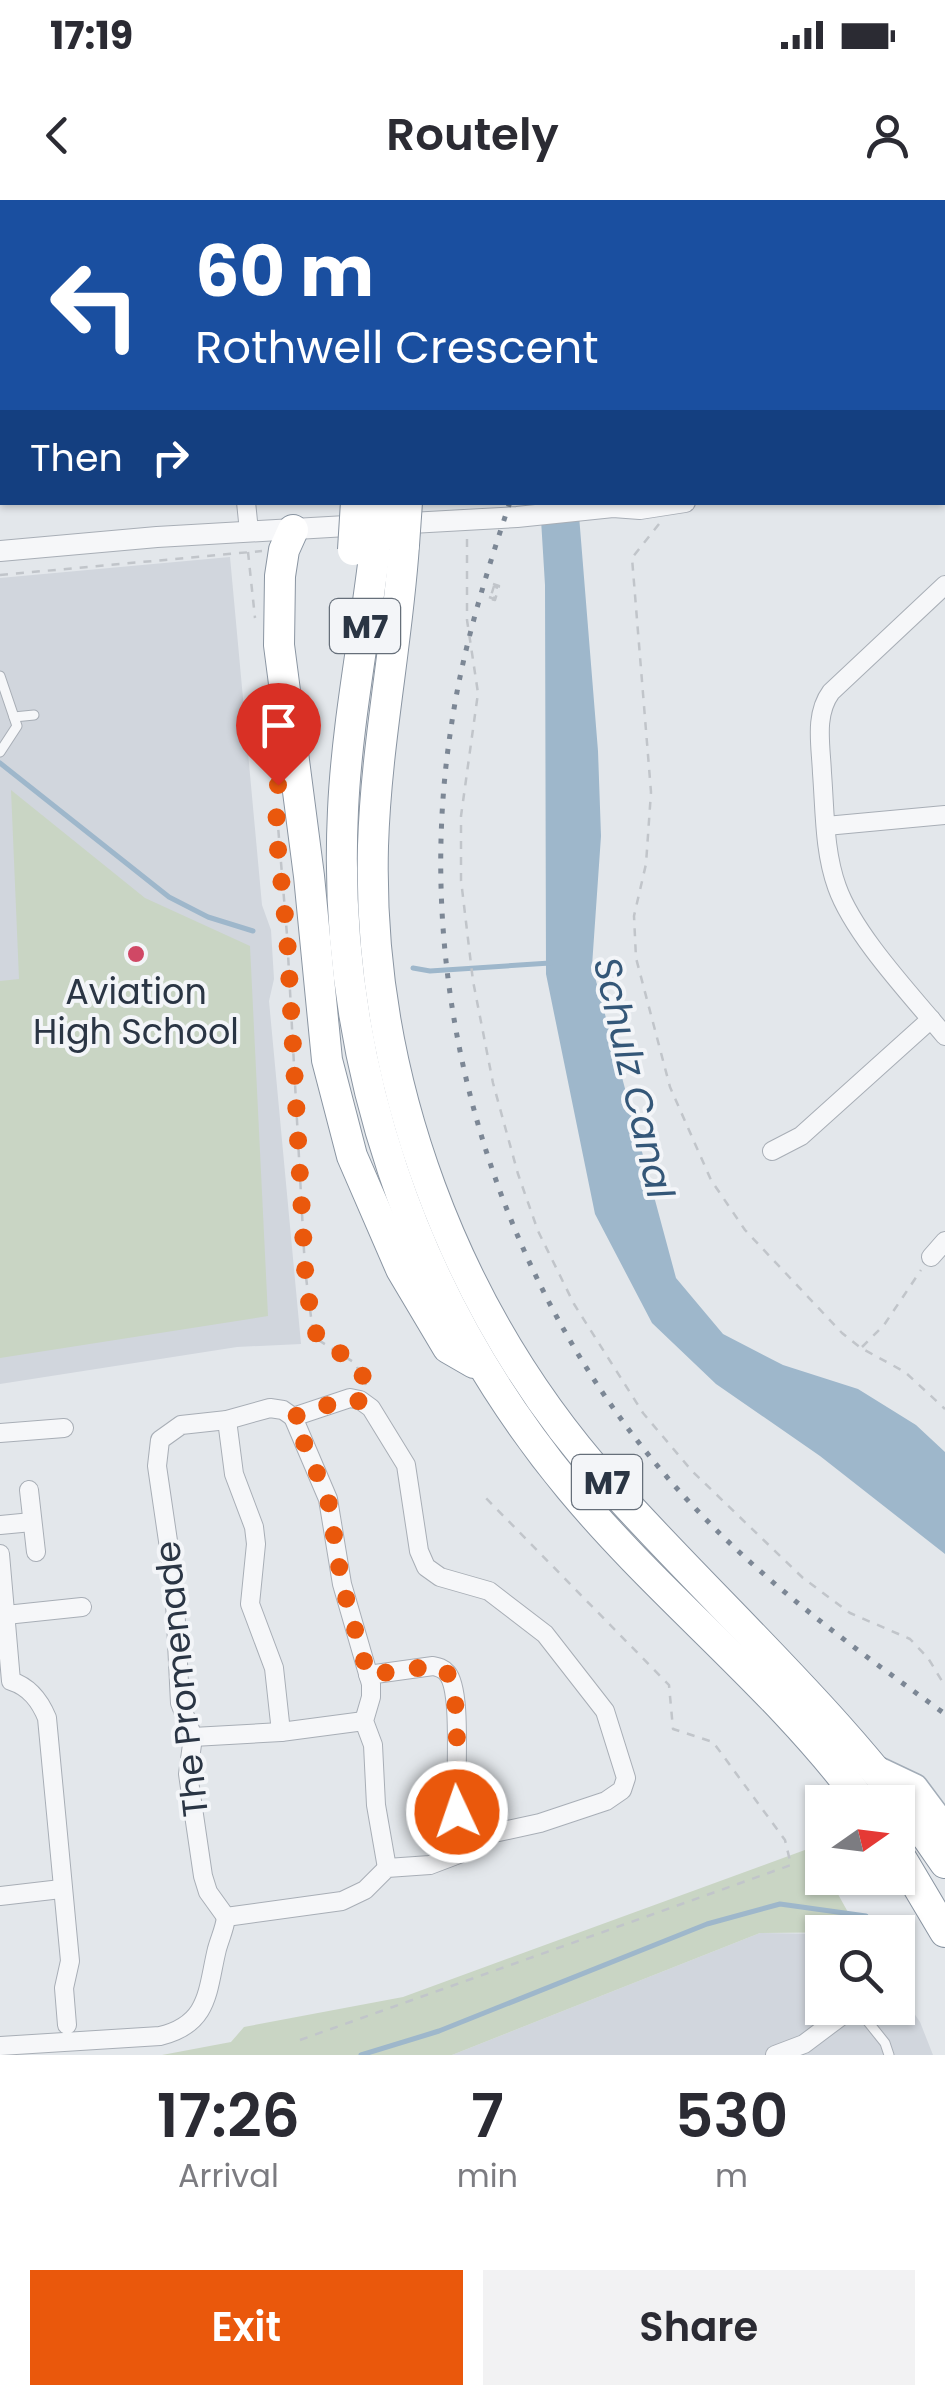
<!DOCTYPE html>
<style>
:root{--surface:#fff;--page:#f2f2f3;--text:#2b2b33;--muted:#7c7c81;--accent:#ea580c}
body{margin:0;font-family:Poppins,sans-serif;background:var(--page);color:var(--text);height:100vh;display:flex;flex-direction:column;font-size:38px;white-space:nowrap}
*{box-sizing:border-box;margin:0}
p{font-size:32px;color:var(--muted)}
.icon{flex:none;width:55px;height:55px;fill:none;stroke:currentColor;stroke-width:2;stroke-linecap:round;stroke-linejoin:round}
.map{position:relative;height:1855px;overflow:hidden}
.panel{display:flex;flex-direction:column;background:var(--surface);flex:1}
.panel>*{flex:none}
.hud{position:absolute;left:0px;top:0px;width:945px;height:305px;box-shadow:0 2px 8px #0004;background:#1a4fa0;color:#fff;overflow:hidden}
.needle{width:65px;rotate:76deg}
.fabs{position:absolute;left:805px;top:1585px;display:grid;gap:20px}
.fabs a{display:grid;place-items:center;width:110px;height:110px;border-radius:0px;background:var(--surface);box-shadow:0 2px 8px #0004;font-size:50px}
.pin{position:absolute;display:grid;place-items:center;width:85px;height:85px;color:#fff;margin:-102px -42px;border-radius:50% 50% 50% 0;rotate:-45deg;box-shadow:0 0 10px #0007}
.pin .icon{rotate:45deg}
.me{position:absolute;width:110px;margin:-55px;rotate:357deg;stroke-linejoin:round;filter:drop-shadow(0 0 8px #0008)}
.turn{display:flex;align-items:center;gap:35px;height:210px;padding:0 30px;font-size:45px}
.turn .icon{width:130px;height:130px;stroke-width:2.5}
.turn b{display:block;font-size:70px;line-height:85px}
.then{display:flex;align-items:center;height:95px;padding:0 30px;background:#0003;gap:20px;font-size:38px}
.eta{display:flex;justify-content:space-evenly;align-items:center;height:170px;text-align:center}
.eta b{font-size:60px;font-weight:600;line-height:70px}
.action{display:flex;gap:20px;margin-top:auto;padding:20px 30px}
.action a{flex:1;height:115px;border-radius:0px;background:var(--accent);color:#fff;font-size:40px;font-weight:600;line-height:115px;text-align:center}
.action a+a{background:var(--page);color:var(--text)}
.status{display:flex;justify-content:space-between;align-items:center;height:70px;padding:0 50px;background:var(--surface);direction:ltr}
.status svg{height:28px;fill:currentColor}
header{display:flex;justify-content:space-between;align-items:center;height:130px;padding:0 30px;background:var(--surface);font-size:45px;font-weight:600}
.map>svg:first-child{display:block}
</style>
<div class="status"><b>17:19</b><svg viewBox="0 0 49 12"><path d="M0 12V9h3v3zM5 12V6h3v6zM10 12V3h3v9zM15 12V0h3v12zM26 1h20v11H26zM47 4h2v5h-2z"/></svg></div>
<header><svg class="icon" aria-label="back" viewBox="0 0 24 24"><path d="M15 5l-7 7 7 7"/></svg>Routely<svg class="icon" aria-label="person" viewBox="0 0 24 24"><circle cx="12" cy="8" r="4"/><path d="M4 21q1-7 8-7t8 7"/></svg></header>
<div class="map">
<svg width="945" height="1855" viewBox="0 0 945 1855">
<rect width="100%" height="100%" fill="#e3e7eb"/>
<g fill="#d1d6dd">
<path d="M230,357l32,348 9,25 3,49 -5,22 32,343 -64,3 -237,37v-806z"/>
<path d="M760,1733l62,1v74h76v-18l22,32 13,33h-481z"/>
</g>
<g fill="#c9d5c4">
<path d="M11,590l134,108 105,48 18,370 -268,42v-377l19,-2z"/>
<path d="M813,1647l9,18v13h7l30,54 -99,1 -308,122h-290l69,-13 13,-15 159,-30z"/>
</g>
<path fill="#9eb7cb" d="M540,303h38l20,248 3,85 -9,130 84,312 47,56 60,31 75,24 58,36 29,27v102l-125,-98 -104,-72 -64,-61 -57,-109 -49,-240 -1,-389z"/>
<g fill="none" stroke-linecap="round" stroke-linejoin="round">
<g stroke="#9eb7cb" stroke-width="5">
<path d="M0,563l169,134 39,20 45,14"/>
<path d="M413,768l17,3 120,-8"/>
<path d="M361,1855l78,-24 268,-107 73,-20 86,12"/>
</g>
<defs>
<g id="service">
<path d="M0,476l17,50 -17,26"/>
<path d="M14,517l20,-2"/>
<path d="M857,1808l28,35 4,12"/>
</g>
<g id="minor">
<path d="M217,0v2"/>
<path d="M246,302l3,29"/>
<path d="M945,385l-114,107c-17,23 -10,54 -9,81 3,38 2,78 15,114 17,48 75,109 108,149"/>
<path d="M826,626l119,-11"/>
<path d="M772,951l29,-15 130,-117"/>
<path d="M931,1057l14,-16"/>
<path d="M350,1198l10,2 11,8 35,57 13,86 7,16 14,10 49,14 56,43 60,77 21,67 -4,12 -16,11 -66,22 -46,10 -35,21 -29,11 -43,3 -22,22 -23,11 -116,16 -18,-25 -5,-16 -15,-102 5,-37 -13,-34 -6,-121 -17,-116 3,-26 21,-15 46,-5 43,-12 13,2 10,7z"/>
<path d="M293,1217l35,82 14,85 29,100v13l-7,24 9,24 3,60 11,63"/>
<path d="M227,1220l7,54 20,53 2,17 -6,60 24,64 7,64"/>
<path d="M0,1233l64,-5"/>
<path d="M29,1290l7,62"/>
<path d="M0,1325l32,-3"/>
<path d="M0,1354l11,127c19,6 29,20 36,37l23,243 -6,27 3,37"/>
<path d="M6,1415l76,-8"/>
<path d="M368,1475l65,-9c5,1 10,2 14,7 17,19 6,114 11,144 1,11 7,21 12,30"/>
<path d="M193,1537l88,-5 83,-11"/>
<path d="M0,1696l61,-7"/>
<path d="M0,1846l160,-10c50,-12 47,-46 57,-87 3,-11 8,-21 9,-32"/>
<path d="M775,1855l29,-11 48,-36"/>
</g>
<g id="tertiary">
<path d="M942,254h3"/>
<path d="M942,272l3,-1"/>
<path d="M393,324l124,-7 96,-10 27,2 45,-7"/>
<path d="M0,351l157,-14 207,-12"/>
</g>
<path id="primary" d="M877,1569l38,18 30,40"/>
<g id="motorway">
<path d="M354,0l1,2"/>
<path d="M404,0v2"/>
<path d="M293,330l-9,20 -4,26 -1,69 30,231 18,184 25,96 49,113 47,79 26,15"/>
<path d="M404,345c-7,101 -28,200 -31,301 -6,232 81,466 236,639 113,126 241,237 336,378"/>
<path d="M375,348c-10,87 -28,174 -32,262 -12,247 69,487 227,678 91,110 207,199 292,314"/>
<path d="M898,1653l47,79"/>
</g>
</defs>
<use href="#service" stroke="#a8aeb6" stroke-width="11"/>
<use href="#minor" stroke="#a8aeb6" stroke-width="20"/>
<use href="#tertiary" stroke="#a8aeb6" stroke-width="22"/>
<use href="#primary" stroke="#a2acb7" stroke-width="28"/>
<use href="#motorway" stroke="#8a95a2" stroke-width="32"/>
<g stroke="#c1c5ca" stroke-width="2.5" stroke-dasharray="8 8" stroke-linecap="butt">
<path d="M463,0l1,2"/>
<path d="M582,0v2"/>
<path d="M659,324l-27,34 19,234 -5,72 -12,52 2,42 34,129 41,93 34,50 97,103 19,15 44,24 40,37"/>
<path d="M467,339v81l11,73 -17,123v64l12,101 20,102 25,91 20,57 36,73 69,109 49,58 111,107 47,35 60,26 18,19 17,28"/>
<path d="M248,352l7,66"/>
<path d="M0,375l262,-24"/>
<path d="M489,397l5,2 3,-12 -3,-1"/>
<path d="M277,614l10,121 18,334 7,56 8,16 35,22 11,22"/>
<path d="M862,1147l22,-22 37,-55"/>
<path d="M300,1840l491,-175 -6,-25 -72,-98 -40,-13 -4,-44 -188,-192"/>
</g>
<use href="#service" stroke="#f6f7f9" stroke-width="9"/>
<use href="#minor" stroke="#f6f7f9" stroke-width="18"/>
<use href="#tertiary" stroke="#f6f7f9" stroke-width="20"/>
<use href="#primary" stroke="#fff" stroke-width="25"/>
<use href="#motorway" stroke="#fff" stroke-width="30"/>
<g stroke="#7c8795" stroke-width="5" stroke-dasharray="5 10" stroke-linecap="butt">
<path d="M596,2v-2"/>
<path d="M510,302c-25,75 -48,149 -59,226 -43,277 51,577 244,780 75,80 162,142 250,206"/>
</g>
<defs>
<g id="motorway-bridge">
<path d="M404,345l3,-43"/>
<path d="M375,348l4,-46"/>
<path d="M353,350l3,-48"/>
</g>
</defs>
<use href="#motorway-bridge" stroke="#8a95a2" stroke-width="32" stroke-linecap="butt"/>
<path stroke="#c1c5ca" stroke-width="2.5" stroke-dasharray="8 8" stroke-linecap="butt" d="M493,384l6,2 -4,14 -5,-1 4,-13"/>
<use href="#motorway-bridge" stroke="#fff" stroke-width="30"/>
</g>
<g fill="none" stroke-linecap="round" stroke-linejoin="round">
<path stroke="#ea580c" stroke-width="18" stroke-dasharray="0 32.4" d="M278,585l-2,45 11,105 18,334 7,56 8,16 30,18 10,11 5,11 -1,21 -19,-3 -52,18 35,82 14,85 26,91 65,-9c6,2 10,2 14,7 15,18 8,112 10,139"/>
</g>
<circle fill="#d04865" stroke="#f3f5f8" stroke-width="4" cx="136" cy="754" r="10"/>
<g text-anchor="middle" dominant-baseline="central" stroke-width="8" stroke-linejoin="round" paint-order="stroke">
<g fill="#f3f5f8" stroke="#666f7a" stroke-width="2.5">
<rect x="330" y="399" width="70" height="54" rx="8"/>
<rect x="572" y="1255" width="70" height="54" rx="8"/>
</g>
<g font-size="32" font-weight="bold" fill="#2a3544">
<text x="365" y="426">M7</text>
<text x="607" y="1282">M7</text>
</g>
<g font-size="35" fill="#2a3544" stroke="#f3f5f8">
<text x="136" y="791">Aviation<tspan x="136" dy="40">High School</tspan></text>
</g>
<g font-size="35" fill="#2a3544" stroke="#f3f5f8">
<text transform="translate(181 1479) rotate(-96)">The Promenade</text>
</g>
<g font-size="38" font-style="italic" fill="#345778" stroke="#f3f5f8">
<text transform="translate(634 878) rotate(77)">Schulz Canal</text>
</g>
</g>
</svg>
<div class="fabs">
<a><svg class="needle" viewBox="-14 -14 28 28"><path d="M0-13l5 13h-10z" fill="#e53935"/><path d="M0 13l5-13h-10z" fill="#7c7c81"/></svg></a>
<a><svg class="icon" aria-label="search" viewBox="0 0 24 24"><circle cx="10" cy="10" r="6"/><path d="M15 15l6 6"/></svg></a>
</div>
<div class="pin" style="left:278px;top:585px;background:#d93025"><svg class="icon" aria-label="arrive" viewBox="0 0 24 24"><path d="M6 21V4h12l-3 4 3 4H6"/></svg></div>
<svg class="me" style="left:457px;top:1612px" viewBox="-20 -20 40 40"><circle r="17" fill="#ea580c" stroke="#fff" stroke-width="3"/><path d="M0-11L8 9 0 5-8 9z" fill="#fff"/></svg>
<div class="hud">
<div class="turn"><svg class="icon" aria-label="left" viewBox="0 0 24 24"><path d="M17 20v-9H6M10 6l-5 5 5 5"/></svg><div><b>60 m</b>Rothwell Crescent</div></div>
<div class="then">Then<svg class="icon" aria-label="right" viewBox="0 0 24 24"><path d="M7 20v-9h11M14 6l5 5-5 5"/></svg></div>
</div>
</div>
<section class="panel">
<div class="eta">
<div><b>17:26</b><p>Arrival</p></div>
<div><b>7</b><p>min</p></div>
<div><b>530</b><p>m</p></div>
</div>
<div class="action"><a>Exit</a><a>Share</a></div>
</section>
